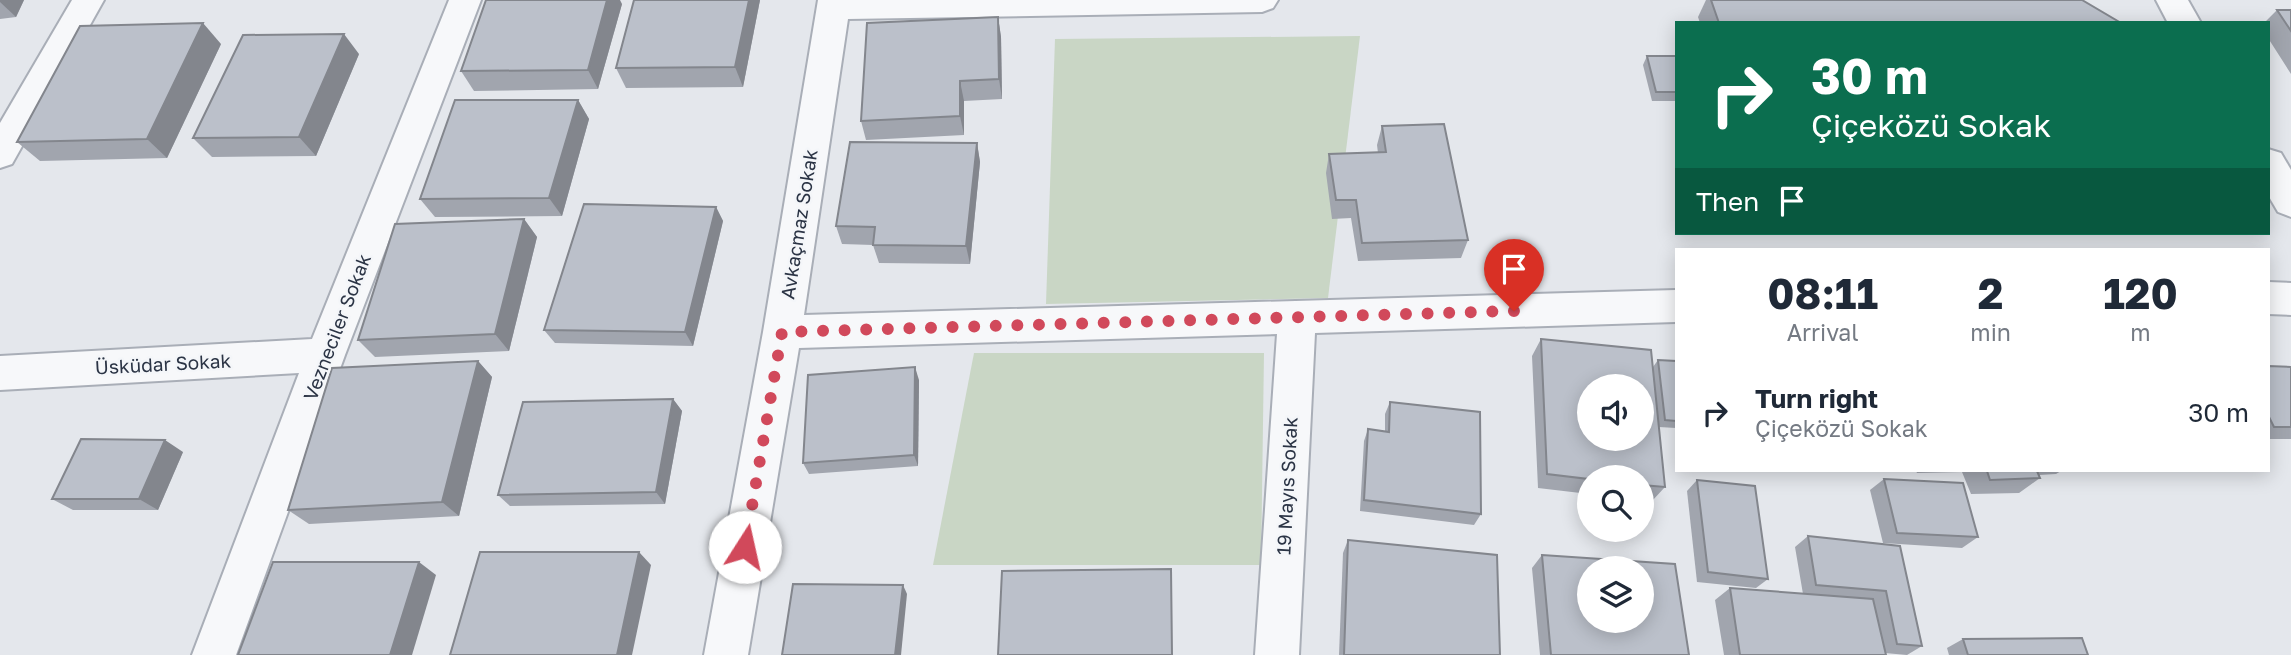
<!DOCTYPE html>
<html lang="en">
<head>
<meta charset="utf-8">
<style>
  body { margin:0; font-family:"Golos Text",sans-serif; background:#f2f2f3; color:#1f2937; height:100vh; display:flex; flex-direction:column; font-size:26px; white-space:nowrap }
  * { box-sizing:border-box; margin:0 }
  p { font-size:23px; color:#747a83 }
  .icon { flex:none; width:38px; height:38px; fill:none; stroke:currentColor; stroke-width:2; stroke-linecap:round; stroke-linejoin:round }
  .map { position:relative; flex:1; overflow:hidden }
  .details { position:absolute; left:1675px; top:248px; width:595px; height:224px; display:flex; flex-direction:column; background:#fff; border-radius:0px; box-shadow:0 4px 18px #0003 }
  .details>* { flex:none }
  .banner { position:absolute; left:1675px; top:21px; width:595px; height:214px; border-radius:0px; box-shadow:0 4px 18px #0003; background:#0b6e4f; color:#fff; overflow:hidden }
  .buttons { position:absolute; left:1577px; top:374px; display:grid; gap:14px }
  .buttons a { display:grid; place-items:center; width:77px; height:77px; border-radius:50%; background:#fff; box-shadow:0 4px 18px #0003; font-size:35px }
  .pin { position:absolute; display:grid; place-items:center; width:60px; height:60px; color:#fff; margin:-72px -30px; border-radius:50% 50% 50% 0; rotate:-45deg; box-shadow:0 0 7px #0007 }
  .pin .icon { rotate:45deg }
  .me { position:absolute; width:77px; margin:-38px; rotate:10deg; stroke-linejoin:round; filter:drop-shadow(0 0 5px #0008) }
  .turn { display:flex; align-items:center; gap:24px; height:147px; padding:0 21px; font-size:32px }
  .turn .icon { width:91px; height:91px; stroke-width:2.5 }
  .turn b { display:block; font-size:49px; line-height:60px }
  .then { display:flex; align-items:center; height:66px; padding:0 21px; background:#0003; gap:14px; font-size:26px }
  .eta { display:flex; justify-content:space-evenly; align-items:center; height:119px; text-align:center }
  .eta b { font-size:42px; font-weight:700; line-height:49px }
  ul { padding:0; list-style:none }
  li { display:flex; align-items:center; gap:21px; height:91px; padding:0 21px }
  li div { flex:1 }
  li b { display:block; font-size:26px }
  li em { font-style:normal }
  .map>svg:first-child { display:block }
  .green { fill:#c9d6c5 }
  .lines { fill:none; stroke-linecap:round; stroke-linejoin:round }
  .minor-casing { stroke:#a9aeb7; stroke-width:4 }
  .minor { fill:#f7f8fa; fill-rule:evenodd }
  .wall { fill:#a1a5ae }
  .shaded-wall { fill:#83868d }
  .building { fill:#bbc0ca; stroke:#83868d; stroke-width:2; fill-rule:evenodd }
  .route { stroke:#d1495b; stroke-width:12; stroke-dasharray:0 21.6 }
  .labels { text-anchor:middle; stroke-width:5; stroke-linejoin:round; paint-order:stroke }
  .street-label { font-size:19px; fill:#2b3445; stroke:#f4f6f9 }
</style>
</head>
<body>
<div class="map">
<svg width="2291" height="655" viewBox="0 0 2291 655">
  <rect width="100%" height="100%" fill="#e4e7ec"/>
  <g class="green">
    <polygon points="1360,36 1328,298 1046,304 1055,39"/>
    <polygon points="974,353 1264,353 1261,565 933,565"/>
  </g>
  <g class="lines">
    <defs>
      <g id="minor">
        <polygon points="72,0 104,0 12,164 0,168 0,123"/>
        <polygon points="449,0 481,0 345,355 236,655 192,655 299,373 0,390 0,356 312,339"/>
        <polygon points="818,0 1278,0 1273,8 1262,12 848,19 804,315 1676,290 1676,322 1315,333 1299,655 1255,655 1277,334 799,348 748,655 704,655 763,332"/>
        <polygon points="2156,0 2188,0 2201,23 2168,23"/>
        <polygon points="2268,149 2281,153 2291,170 2291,217 2278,212 2268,195"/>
        <polygon points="2268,282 2291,283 2291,315 2268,314"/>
      </g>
    </defs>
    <use href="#minor" class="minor-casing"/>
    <use href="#minor" class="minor"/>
  </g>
  <g class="wall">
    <polygon points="0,0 24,0 16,17 0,19"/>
    <polygon points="760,0 743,87 626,88 616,68"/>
    <polygon points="1706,0 1711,0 2121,23 1700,23 1698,17"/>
    <polygon points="622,4 598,89 474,91 461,71"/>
    <polygon points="2277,10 2291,10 2291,74 2268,38 2268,23 2264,23"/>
    <polygon points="998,17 1001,37 1002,99 964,101 964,135 866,140 861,121"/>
    <polygon points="221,44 167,158 40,161 17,142"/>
    <polygon points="359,54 316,156 212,157 193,138"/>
    <polygon points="1647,56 1676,56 1676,101 1652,101 1643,65"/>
    <polygon points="578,100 589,119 562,216 435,217 420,199"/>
    <polygon points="1382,126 1468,240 1461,258 1358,261 1351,218 1332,219 1326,173 1329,154 1378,153 1377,145"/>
    <polygon points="977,143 980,162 970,264 879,263 873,245 842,244 836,226"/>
    <polygon points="716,207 723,221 693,346 555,343 544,330"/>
    <polygon points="524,219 537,237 509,351 375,357 358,340"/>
    <polygon points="1541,339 1653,367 1658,360 1676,361 1676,428 1659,427 1665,487 1652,501 1642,500 1642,478 1589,478 1589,494 1538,488 1532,356"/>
    <polygon points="478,361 492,377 459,516 309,524 288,510"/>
    <polygon points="2268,366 2291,367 2291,439 2268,439"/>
    <polygon points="919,380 918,466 809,474 803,463"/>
    <polygon points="673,399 682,411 665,504 510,506 498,495"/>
    <polygon points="1390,402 1481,514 1474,525 1360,511 1364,441 1368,429 1385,432 1385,414"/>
    <polygon points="183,452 158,510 73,510 52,499"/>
    <polygon points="1916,471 2061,471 2056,474 2039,475 2040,478 2019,493 1971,494 1962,472 1917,473"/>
    <polygon points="1884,479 1978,537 1962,548 1883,543 1870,490"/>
    <polygon points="1697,480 1768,579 1756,588 1697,582 1687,491"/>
    <polygon points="1808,536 1900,546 1922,646 1907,655 1885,653 1886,655 1724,655 1715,600 1730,588 1803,594 1795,547"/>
    <polygon points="1348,540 1500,655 1339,655 1343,553"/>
    <polygon points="1542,555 1689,655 1540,655 1532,568"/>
    <polygon points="1963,639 2088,655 1949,655 1947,648"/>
  </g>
  <g class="shaded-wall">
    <polygon points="0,0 24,0 16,17 0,2"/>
    <polygon points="607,0 620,0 622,4 598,89 588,70"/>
    <polygon points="749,0 760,0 743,87 735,67"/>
    <polygon points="998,17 1001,37 1002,99 999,79"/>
    <polygon points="203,23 221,44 167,158 147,139"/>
    <polygon points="344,34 359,54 316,156 299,137"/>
    <polygon points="960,81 964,101 964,135 960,116"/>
    <polygon points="578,100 589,119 562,216 549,198"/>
    <polygon points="977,143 980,162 970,264 966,246"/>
    <polygon points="716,207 723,221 693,346 685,332"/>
    <polygon points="524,219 537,237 509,351 495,334"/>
    <polygon points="478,361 492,377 459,516 442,502"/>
    <polygon points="915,367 919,380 918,466 914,455"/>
    <polygon points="673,399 682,411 665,504 656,492"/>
    <polygon points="165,440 183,452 158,510 139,499"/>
    <polygon points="639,552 651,565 632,655 617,655"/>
    <polygon points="419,562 436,575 412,655 390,655"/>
    <polygon points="903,585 907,594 901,655 895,655"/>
  </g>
  <g class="building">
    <polygon points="486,0 607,0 588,70 461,71"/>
    <polygon points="634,0 749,0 735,67 616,68"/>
    <polygon points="1711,0 2082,0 2121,23 1719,23"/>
    <polygon points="2277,10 2291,10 2291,31"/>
    <polygon points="998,17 999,79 960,81 960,116 861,121 867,23"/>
    <polygon points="203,23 147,139 17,142 80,26"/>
    <polygon points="344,34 299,137 193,138 243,35"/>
    <polygon points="1647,56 1676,56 1676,92 1656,92"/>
    <polygon points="455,100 578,100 549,198 420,199"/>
    <polygon points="1444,124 1468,240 1362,243 1356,200 1336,200 1329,154 1386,152 1382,126"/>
    <polygon points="850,142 977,143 966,246 873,245 875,227 836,226"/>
    <polygon points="584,204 716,207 685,332 544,330"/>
    <polygon points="524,219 495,334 358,340 395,224"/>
    <path d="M1541,339L1651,350L1665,487L1642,485V478H1589V479L1547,474ZM1589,387H1642V439H1589Z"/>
    <polygon points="1658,360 1676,361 1676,421 1665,420"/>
    <polygon points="478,361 442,502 288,510 332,368"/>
    <polygon points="2268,366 2291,367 2291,427 2274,427 2268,415"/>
    <polygon points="915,367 914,455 803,463 808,375"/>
    <polygon points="673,399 656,492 498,495 523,402"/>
    <polygon points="1390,402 1480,412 1481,514 1364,500 1368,429 1389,432"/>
    <polygon points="81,439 165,440 139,499 52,499"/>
    <polygon points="1987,471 2037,471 2040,478 1990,480"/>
    <polygon points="1884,479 1963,483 1978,537 1897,533"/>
    <polygon points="1697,480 1755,486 1768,579 1708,572"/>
    <polygon points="1808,536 1900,546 1922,646 1897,644 1886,591 1816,585"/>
    <polygon points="1348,540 1497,555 1500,655 1344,655"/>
    <polygon points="480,552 639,552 617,655 450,655"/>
    <path d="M1542,555L1675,564L1689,655H1551ZM1589,569H1642V621H1589Z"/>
    <polygon points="273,562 419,562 390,655 238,655"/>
    <polygon points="1171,569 1172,655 998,655 1002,571"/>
    <polygon points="793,584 903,585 895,655 782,655"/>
    <polygon points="1730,588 1873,599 1886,655 1740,655"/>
    <polygon points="2082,638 2088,655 1968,655 1963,639"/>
  </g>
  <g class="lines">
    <polyline class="route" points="745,547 782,332 1514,311"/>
  </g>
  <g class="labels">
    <g class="street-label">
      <text transform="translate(799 224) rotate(-81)" y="7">Avkaçmaz Sokak</text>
      <text transform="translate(337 327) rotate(-69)" y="7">Vezneciler Sokak</text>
      <text transform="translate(163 364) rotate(-3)" y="7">Üsküdar Sokak</text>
      <text transform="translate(1287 486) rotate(-87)" y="7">19 Mayıs Sokak</text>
    </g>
  </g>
</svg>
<div class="buttons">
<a><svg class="icon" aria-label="sound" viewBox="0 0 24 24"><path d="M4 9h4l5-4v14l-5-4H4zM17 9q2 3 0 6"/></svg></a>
<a><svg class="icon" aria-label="search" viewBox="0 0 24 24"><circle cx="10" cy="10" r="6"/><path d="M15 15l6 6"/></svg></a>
<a><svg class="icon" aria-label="layers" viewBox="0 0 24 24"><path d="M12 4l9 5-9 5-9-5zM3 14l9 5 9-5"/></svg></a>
</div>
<div class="pin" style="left:1514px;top:311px;background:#d93025"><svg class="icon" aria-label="arrive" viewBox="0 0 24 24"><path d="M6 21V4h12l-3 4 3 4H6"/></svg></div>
<svg class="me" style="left:745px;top:547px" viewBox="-20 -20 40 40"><circle r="19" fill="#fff"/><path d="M0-13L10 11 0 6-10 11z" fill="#d1495b"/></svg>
<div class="banner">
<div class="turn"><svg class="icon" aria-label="right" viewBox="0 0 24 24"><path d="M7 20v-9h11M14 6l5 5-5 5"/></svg><div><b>30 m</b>Çiçeközü Sokak</div></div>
<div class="then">Then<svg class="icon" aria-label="arrive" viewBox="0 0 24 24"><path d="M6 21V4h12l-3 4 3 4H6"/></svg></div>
</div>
<section class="details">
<div class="eta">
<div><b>08:11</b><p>Arrival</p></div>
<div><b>2</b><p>min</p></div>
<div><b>120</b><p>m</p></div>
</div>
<ul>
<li><svg class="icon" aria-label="right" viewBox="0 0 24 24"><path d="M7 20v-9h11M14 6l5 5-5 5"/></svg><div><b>Turn right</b><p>Çiçeközü Sokak</p></div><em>30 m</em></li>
</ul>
</section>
</div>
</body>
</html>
